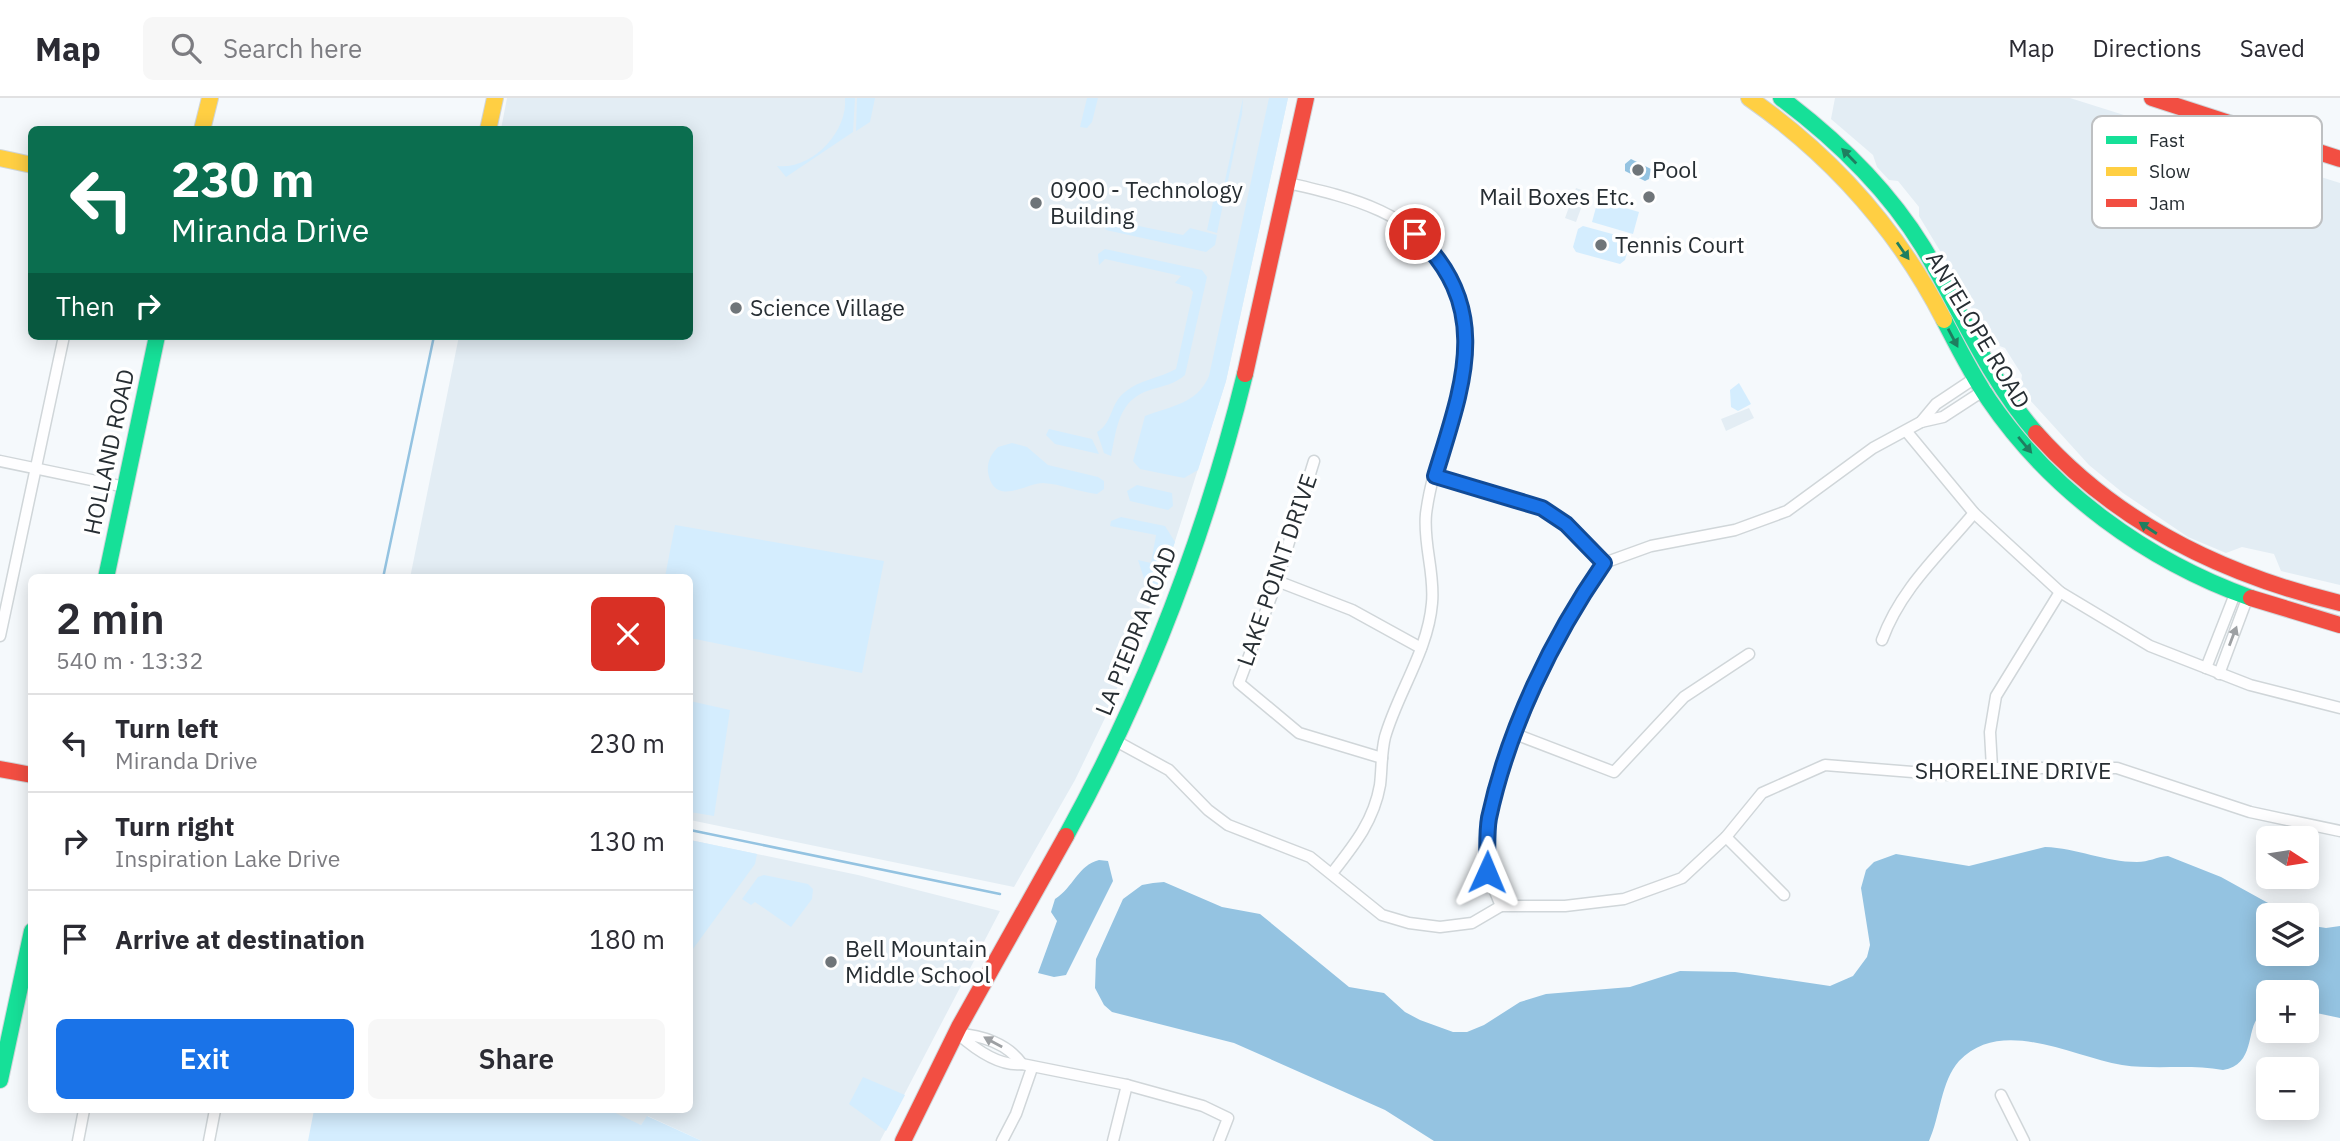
<!DOCTYPE html>
<html lang="en">
<head>
<meta charset="utf-8">
<style>
  body { margin:0; font-family:"IBM Plex Sans",sans-serif; background:#f7f7f7; color:#2b2b33; height:100vh; display:flex; flex-direction:column; font-size:26px; white-space:nowrap }
  * { box-sizing:border-box; margin:0 }
  p { font-size:23px; color:#7c7c81 }
  .icon { flex:none; width:38px; height:38px; fill:none; stroke:currentColor; stroke-width:2; stroke-linecap:round; stroke-linejoin:round }
  .map { position:relative; flex:1; overflow:hidden }
  .sheet { position:absolute; left:28px; top:476px; width:665px; height:539px; display:flex; flex-direction:column; background:#fff; border-radius:10px; box-shadow:0 4px 18px #0003 }
  .sheet>* { flex:none }
  .guide { position:absolute; left:28px; top:28px; width:665px; height:214px; border-radius:10px; box-shadow:0 4px 18px #0003; background:#0b6e4f; color:#fff; overflow:hidden }
  .needle { width:46px; rotate:102deg }
  .buttons { position:absolute; left:2256px; top:728px; display:grid; gap:14px }
  .buttons a { display:grid; place-items:center; width:63px; height:63px; border-radius:10px; background:#fff; box-shadow:0 4px 18px #0003; font-size:35px }
  .pin { position:absolute; display:grid; place-items:center; width:60px; height:60px; color:#fff; margin:-30px; border:4px solid #fff; border-radius:50%; box-shadow:0 2px 7px #0007 }
  .me { position:absolute; width:77px; margin:-38px; rotate:1deg; stroke-linejoin:round; filter:drop-shadow(0 0 5px #0008) }
  .turn { display:flex; align-items:center; gap:24px; height:147px; padding:0 28px; font-size:32px }
  .turn .icon { width:91px; height:91px; stroke-width:2.5 }
  .turn b { display:block; font-size:49px; line-height:60px }
  .then { display:flex; align-items:center; height:66px; padding:0 28px; background:#0003; gap:14px; font-size:26px }
  .round { display:grid; place-items:center; flex:none; width:74px; height:74px; border-radius:10px; background:#f7f7f7 }
  .head { display:flex; align-items:center; justify-content:space-between; height:119px; padding:0 28px }
  h1 { font-size:42px; font-weight:600; line-height:52px }
  .primary-button { display:flex; gap:14px; margin-top:auto; padding:14px 28px }
  .primary-button a { flex:1; height:80px; border-radius:10px; background:#1a73e8; color:#fff; font-size:28px; font-weight:600; line-height:80px; text-align:center }
  .primary-button a+a { background:#f7f7f7; color:#2b2b33 }
  ul { padding:0; list-style:none }
  li { display:flex; align-items:center; gap:21px; height:98px; padding:0 28px; border-top:2px solid #e1e1e2 }
  li div { flex:1 }
  li b { display:block; font-size:26px }
  li em { font-style:normal }
  header { display:flex; align-items:center; gap:42px; box-sizing:border-box; height:98px; padding:0 35px; background:#fff; border-bottom:2px solid #e1e1e2 }
  header strong { font-size:33px }
  nav { display:flex; gap:38px; margin-inline-start:auto; font-size:24px }
  .search { width:490px; height:63px; background:#f7f7f7; display:flex; align-items:center; gap:18px; box-sizing:border-box; padding:0 24px; border-radius:10px; color:#7c7c81; font-size:26px }
  .map>svg:first-child { display:block }
  .built { fill:#e3edf4 }
  .green { fill:#d4edfe }
  .water { fill:#94c3e1 }
  .lines { fill:none; stroke-linecap:round; stroke-linejoin:round }
  .stream { stroke:#94c3e1; stroke-width:2.5 }
  .street-casing { stroke:#d0d6d9; stroke-width:13 }
  .fast-casing { stroke:#d0d6d9; stroke-width:18 }
  .slow-casing { stroke:#d0d6d9; stroke-width:18 }
  .jam-casing { stroke:#d0d6d9; stroke-width:18 }
  .street { stroke:#fefeff; stroke-width:10 }
  .fast { stroke:#16e098; stroke-width:16 }
  .slow { stroke:#ffcf43; stroke-width:16 }
  .jam { stroke:#f24e42; stroke-width:16 }
  .oneway { fill:#1f7e60 }
  .oneway2 { fill:#9da0a3 }
  .route-casing { stroke:#114b97; stroke-width:18 }
  .route { stroke:#1a73e8; stroke-width:12 }
  .poi-dot { fill:#6f7579; stroke:#fff; stroke-width:2.5 }
  .labels { text-anchor:middle; stroke-width:7; stroke-linejoin:round; paint-order:stroke }
  .poi-label { font-size:23px; fill:#272e33; stroke:#fff; text-anchor:start }
  .street-label { font-size:23px; fill:#272e33; stroke:#fff }
  .key { fill:#fff; stroke:#bec0c2; stroke-width:2 }
  .key-label { font-size:19px; fill:#272e33 }
</style>
</head>
<body>
<header>
<strong>Map</strong>
<div class="search"><svg class="icon" aria-label="search" viewBox="0 0 24 24"><circle cx="10" cy="10" r="6"/><path d="M15 15l6 6"/></svg>Search here</div>
<nav><a>Map</a><a>Directions</a><a>Saved</a></nav>
</header>
<div class="map">
<svg width="2340" height="1043" viewBox="0 0 2340 1043">
  <rect width="100%" height="100%" fill="#f5f9fc"/>
  <g class="built">
    <polygon points="507,0 1288,0 1226,283 1170,459 1105,620 1075,682 1014,789 690,722 690,480 410,480 459,238 690,238 690,32 501,31"/>
    <polygon points="1835,0 2070,0 2340,85 2340,487 2281,473 2274,456 2242,449 2226,455 2188,439 2123,395 2089,367 2020,291 2022,277 2005,250 1989,244 1954,176 1919,118 1919,109 1898,83 1889,82 1877,69 1873,57 1831,21"/>
    <polygon points="1576,90 1587,94 1576,124 1565,120"/>
    <polygon points="1749,310 1754,320 1726,333 1721,321"/>
    <polygon points="690,742 858,777 1000,813 880,1043 702,1043 648,1018 641,1027 571,1012 690,1012"/>
  </g>
  <g class="green">
    <path d="M845,0H855L853,34L786,79L777,68C812,72 848,34 845,0Z"/>
    <polygon points="857,0 875,0 870,24 856,33"/>
    <polygon points="1087,0 1098,0 1092,24 1087,30 1080,29"/>
    <polygon points="1243,0 1242,16 1217,135 1207,132 1213,104 1221,101"/>
    <path d="M1269,0H1288L1226,283L1198,372L1184,380L1140,371L1133,363L1145,318C1171,308 1197,306 1209,278Z"/>
    <polygon points="1598,102 1639,114 1633,136 1592,124"/>
    <polygon points="1110,114 1113,115 1109,122 1183,137 1190,130 1217,137 1215,147 1206,154 1106,132 1101,121"/>
    <polygon points="1583,128 1627,140 1630,145 1625,162 1620,166 1576,154 1573,149 1578,131"/>
    <path d="M1105,151L1202,172L1207,179L1185,277C1175,286 1163,288 1150,292C1118,302 1117,330 1111,358L1104,355L1097,334C1113,325 1110,305 1125,294C1139,282 1160,280 1176,271L1193,194L1189,189L1175,185L1181,178L1105,161L1099,167L1098,156Z"/>
    <polygon points="1739,285 1751,306 1738,313 1731,309 1730,292"/>
    <polygon points="1049,331 1092,341 1099,356 1055,346 1046,337"/>
    <path d="M1012,345L1027,349L1048,367L1098,379L1104,383V391L1097,396C1079,394 1061,386 1043,385C1026,385 994,410 988,374C987,364 991,356 998,349Z"/>
    <polygon points="1137,387 1172,395 1173,408 1168,412 1130,403 1127,393"/>
    <polygon points="1121,419 1165,428 1175,444 1152,505 1138,462 1151,465 1156,437 1110,428 1111,423"/>
    <polygon points="675,427 884,463 862,575 690,540 690,480 665,479"/>
    <polygon points="690,603 730,612 714,718 690,714"/>
    <polygon points="690,742 757,756 755,766 690,855"/>
    <polygon points="764,777 808,786 813,791 812,801 791,829 755,804 751,807 742,801 758,779"/>
    <polygon points="863,979 905,997 886,1033 849,1006"/>
    <polygon points="314,1012 609,1012 641,1027 647,1018 702,1043 308,1043"/>
  </g>
  <g class="water">
    <polygon points="1631,61 1651,71 1649,81 1645,83 1625,73 1625,66"/>
    <path d="M2045,749C2077,750 2105,764 2137,764C2149,764 2156,759 2168,758L2221,779L2290,817H2268V856H2306L2307,827L2326,830L2340,828V920L2307,913L2306,894H2268V913C2241,920 2261,966 2223,972C2190,966 2155,972 2122,967C2072,959 2002,918 1959,963C1941,983 1940,1019 1929,1043H1434L1385,1012L1234,945L1112,914L1104,907L1095,890L1096,861L1123,801L1142,787L1153,785L1164,784L1222,809L1260,816L1349,889L1384,895L1405,914L1420,922L1453,934H1467L1484,927L1520,904L1546,896L1630,889L1680,873L1735,874L1830,888L1853,878L1867,859L1870,847L1861,790L1866,772L1874,764L1896,756L1969,768Z"/>
    <path d="M1099,762L1108,763L1113,783L1066,877L1054,879L1038,875L1057,823L1051,814L1055,801C1073,790 1078,767 1099,762Z"/>
  </g>
  <g class="lines">
    <g class="stream">
      <polyline points="383,480 434,238"/>
      <polyline points="690,732 1000,796"/>
    </g>
    <defs>
      <g id="street">
        <path d="M1288,85C1349,99 1417,114 1448,175C1493,266 1437,329 1426,416C1423,446 1435,475 1432,505C1428,553 1398,594 1385,639C1381,655 1382,671 1380,687C1374,722 1355,746 1333,774"/>
        <polyline points="1921,324 1943,319 1986,291"/>
        <polyline points="1907,334 1974,415 2060,494 2150,548 2250,587 2340,610"/>
        <polyline points="0,363 125,389"/>
        <polyline points="1314,363 1277,483 1239,585 1299,635 1382,660"/>
        <polyline points="1435,378 1542,410 1566,426 1604,465"/>
        <polyline points="1277,483 1352,512 1421,550"/>
        <polyline points="0,538 64,238"/>
        <path d="M1882,542C1901,490 1940,456 1974,415"/>
        <polyline points="2206,570 2235,496"/>
        <polyline points="2219,576 2247,501"/>
        <polyline points="1515,636 1614,674 1684,599 1749,556"/>
        <polyline points="1116,643 1169,672 1208,712 1228,727 1310,759 1382,817 1409,825 1440,829 1472,825 1501,808 1565,808 1624,801 1682,780 1726,739 1762,695 1825,667 1950,677 1992,670 2117,670 2250,714 2340,733"/>
        <polyline points="1992,670 1990,634 1996,598 2060,494"/>
        <polyline points="1726,739 1784,797"/>
        <polyline points="1501,808 1487,774 1488,722 1515,636 1552,554 1579,501 1604,465 1651,448 1735,432 1787,413 1873,350 1921,324 1936,306 1975,280"/>
        <path d="M958,936C975,951 999,969 1022,966L1127,987L1203,1008L1228,1020L1219,1043"/>
        <path d="M958,936C982,937 1008,946 1022,966"/>
        <polyline points="2001,997 2024,1043"/>
        <polyline points="78,1043 84,1012"/>
        <polyline points="209,1043 215,1012"/>
        <polyline points="1002,1043 1016,1016 1032,970"/>
        <polyline points="1113,1043 1127,987"/>
      </g>
      <g id="fast">
        <path d="M1781,0C1837,42 1886,89 1923,149C1961,212 1987,279 2036,335"/>
        <path d="M1944,222C1958,249 1972,277 1989,302C2051,393 2147,463 2251,500"/>
        <polyline points="106,480 157,238"/>
        <path d="M1066,738C1147,591 1205,439 1245,276"/>
        <polyline points="0,982 32,833"/>
      </g>
      <g id="slow">
        <path d="M1749,0C1832,58 1898,132 1944,222"/>
        <polyline points="202,32 210,0"/>
        <polyline points="488,32 495,0"/>
        <polyline points="0,60 32,67"/>
      </g>
      <g id="jam">
        <polyline points="2152,0 2340,61"/>
        <polyline points="1245,276 1306,0"/>
        <path d="M2036,335C2117,426 2224,477 2340,505"/>
        <polyline points="2251,500 2340,527"/>
        <polyline points="0,671 32,677"/>
        <polyline points="903,1043 959,929 1066,738"/>
      </g>
    </defs>
    <use href="#street" class="street-casing"/>
    <use href="#fast" class="fast-casing"/>
    <use href="#slow" class="slow-casing"/>
    <use href="#jam" class="jam-casing"/>
    <use href="#street" class="street"/>
    <use href="#fast" class="fast"/>
    <use href="#slow" class="slow"/>
    <use href="#jam" class="jam"/>
  </g>
  <defs><path id="oneway-solid" d="M-6-.8H1V-3.2L6.5 0L1 3.2V.8H-6Z" transform="scale(1.75)"/></defs>
  <g class="oneway">
    <use href="#oneway-solid" transform="translate(1849 58) rotate(-134)"/>
    <use href="#oneway-solid" transform="translate(1903 153) rotate(55)"/>
    <use href="#oneway-solid" transform="translate(1953 240) rotate(62)"/>
    <use href="#oneway-solid" transform="translate(2025 347) rotate(50)"/>
    <use href="#oneway-solid" transform="translate(2148 430) rotate(-147)"/>
  </g>
  <g class="oneway2">
    <use href="#oneway-solid" transform="translate(2233 538) rotate(-69)"/>
    <use href="#oneway-solid" transform="translate(993 944) rotate(-151)"/>
  </g>
  <g class="lines">
    <defs>
      <path id="route" d="M1415,136C1495,210 1462,289 1435,378L1542,410L1566,426L1604,465C1552,540 1508,631 1489,720C1486,737 1488,757 1487,774"/>
    </defs>
    <use href="#route" class="route-casing"/>
    <use href="#route" class="route"/>
  </g>
  <g class="poi-dot">
    <circle cx="1638" cy="72" r="7"/>
    <circle cx="1649" cy="99" r="7"/>
    <circle cx="1036" cy="105" r="7"/>
    <circle cx="1601" cy="147" r="7"/>
    <circle cx="736" cy="210" r="7"/>
    <circle cx="831" cy="864" r="7"/>
  </g>
  <g class="labels">
    <g class="poi-label">
      <text x="1652" y="80">Pool</text>
      <text x="1050" y="100">0900 - Technology<tspan x="1050" dy="26">Building</tspan></text>
      <text x="1635" y="107" text-anchor="end">Mail Boxes Etc.</text>
      <text x="1615" y="155">Tennis Court</text>
      <text x="750" y="218">Science Village</text>
      <text x="845" y="859">Bell Mountain<tspan x="845" dy="26">Middle School</tspan></text>
    </g>
    <g class="street-label">
      <text transform="translate(1978 232) rotate(59)" y="8">ANTELOPE ROAD</text>
      <text transform="translate(109 354) rotate(-78)" y="8">HOLLAND ROAD</text>
      <text transform="translate(1277 472) rotate(-71)" y="8">LAKE POINT DRIVE</text>
      <text transform="translate(1136 533) rotate(-68)" y="8">LA PIEDRA ROAD</text>
      <text x="2013" y="681">SHORELINE DRIVE</text>
    </g>
  </g>
  <rect x="2092" y="18" width="230" height="112" rx="10" class="key"/>
  <rect x="2106" y="38" width="31" height="8" fill="#16e098"/>
  <rect x="2106" y="69" width="31" height="9" fill="#ffcf43"/>
  <rect x="2106" y="101" width="31" height="8" fill="#f24e42"/>
  <g class="key-label">
    <text x="2149" y="49">Fast</text>
    <text x="2149" y="80">Slow</text>
    <text x="2149" y="112">Jam</text>
  </g>
</svg>
<div class="buttons">
<a><svg class="needle" viewBox="-14 -14 28 28"><path d="M0-13l5 13h-10z" fill="#e53935"/><path d="M0 13l5-13h-10z" fill="#7c7c81"/></svg></a>
<a><svg class="icon" aria-label="layers" viewBox="0 0 24 24"><path d="M12 4l9 5-9 5-9-5zM3 14l9 5 9-5"/></svg></a>
<a>+</a>
<a>−</a>
</div>
<div class="pin" style="left:1415px;top:136px;background:#d93025"><svg class="icon" aria-label="arrive" viewBox="0 0 24 24"><path d="M6 21V4h12l-3 4 3 4H6"/></svg></div>
<svg class="me" style="left:1487px;top:774px" viewBox="-20 -20 40 40"><path d="M0-17L14 15 0 8-14 15z" fill="#1a73e8" stroke="#fff" stroke-width="4"/></svg>
<div class="guide">
<div class="turn"><svg class="icon" aria-label="left" viewBox="0 0 24 24"><path d="M17 20v-9H6M10 6l-5 5 5 5"/></svg><div><b>230 m</b>Miranda Drive</div></div>
<div class="then">Then<svg class="icon" aria-label="right" viewBox="0 0 24 24"><path d="M7 20v-9h11M14 6l5 5-5 5"/></svg></div>
</div>
<section class="sheet">
<div class="head"><div><h1>2 min</h1><p>540 m · 13:32</p></div><a class="round" style="background:#d93025;color:#fff"><svg class="icon" aria-label="close" viewBox="0 0 24 24"><path d="M6 6l12 12M18 6L6 18"/></svg></a></div>
<ul>
<li><svg class="icon" aria-label="left" viewBox="0 0 24 24"><path d="M17 20v-9H6M10 6l-5 5 5 5"/></svg><div><b>Turn left</b><p>Miranda Drive</p></div><em>230 m</em></li>
<li><svg class="icon" aria-label="right" viewBox="0 0 24 24"><path d="M7 20v-9h11M14 6l5 5-5 5"/></svg><div><b>Turn right</b><p>Inspiration Lake Drive</p></div><em>130 m</em></li>
<li><svg class="icon" aria-label="arrive" viewBox="0 0 24 24"><path d="M6 21V4h12l-3 4 3 4H6"/></svg><div><b>Arrive at destination</b></div><em>180 m</em></li>
</ul>
<div class="primary-button"><a>Exit</a><a>Share</a></div>
</section>
</div>
</body>
</html>
